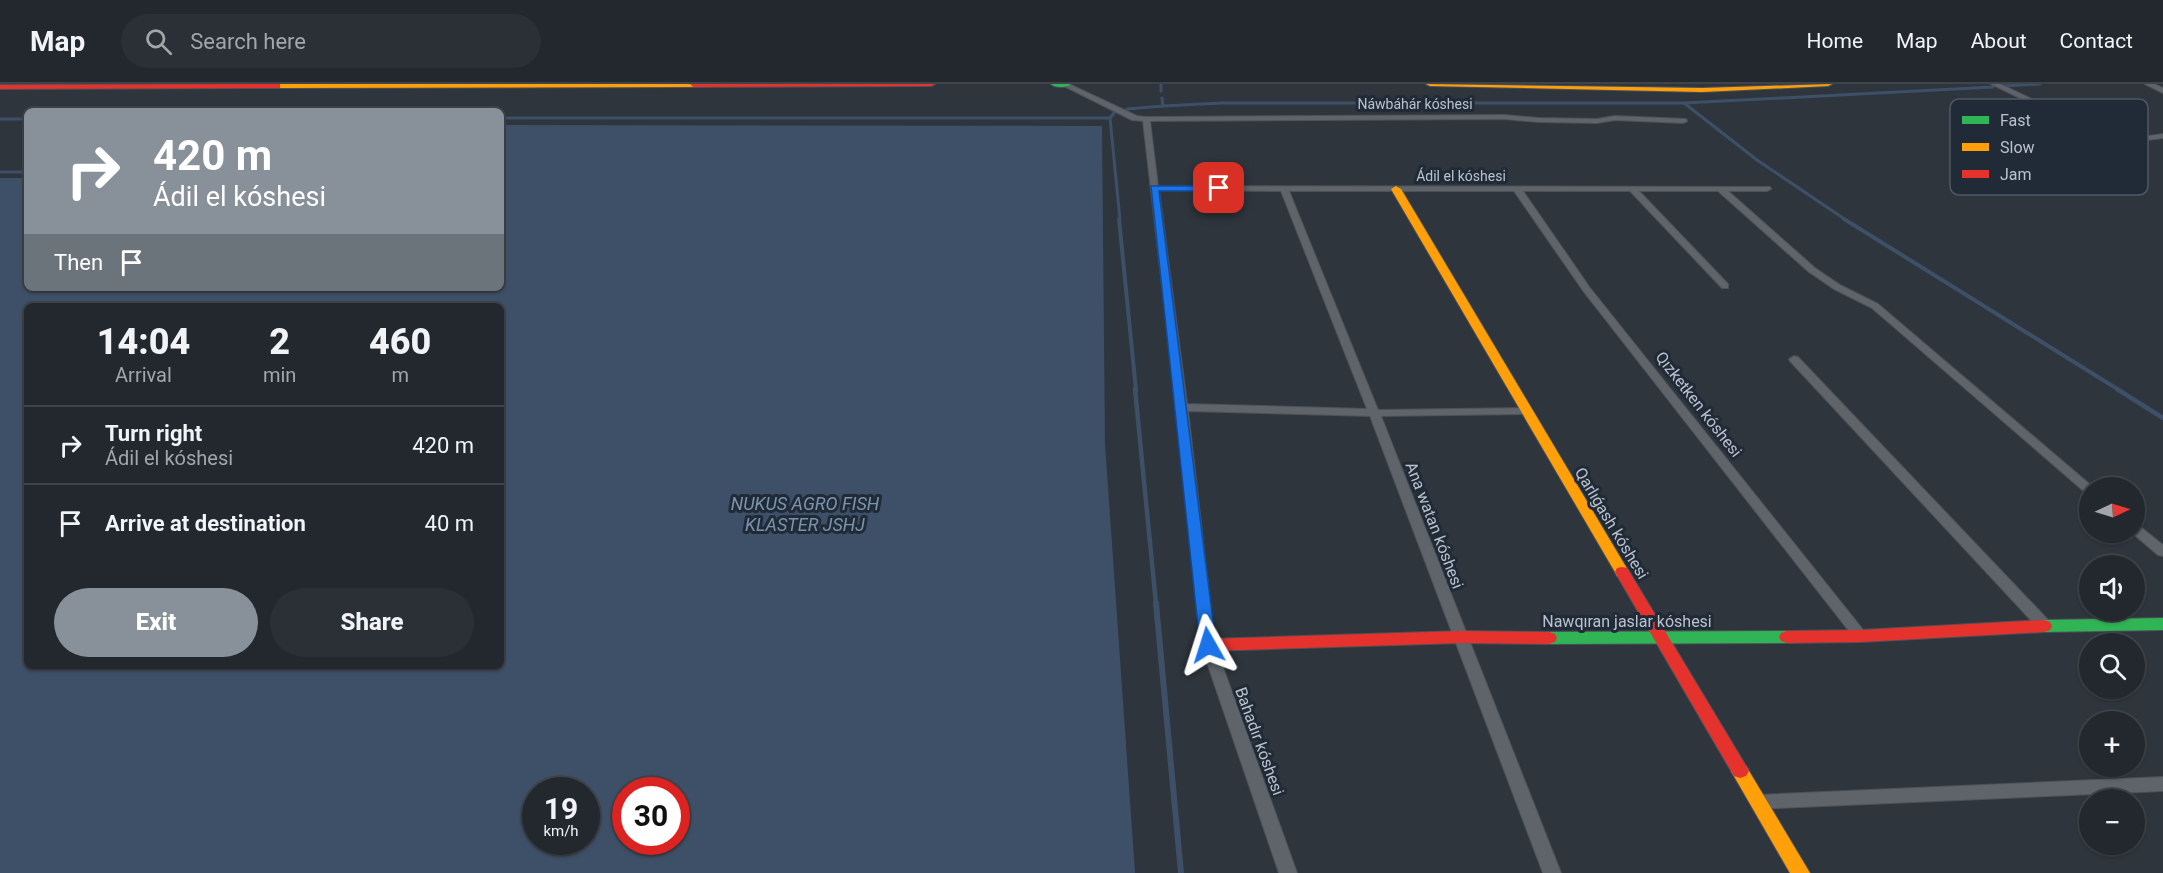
<!DOCTYPE html>
<html lang="en">
<head>
<meta charset="utf-8">
<style>
  body { margin:0; font-family:Roboto,sans-serif; background:#2a3036; color:#f1f3f6; height:100vh; display:flex; flex-direction:column; font-size:22px; white-space:nowrap }
  * { box-sizing:border-box; margin:0 }
  p { font-size:20px; color:#a2a6aa }
  .icon { flex:none; width:33px; height:33px; fill:none; stroke:currentColor; stroke-width:2; stroke-linecap:round; stroke-linejoin:round }
  .map { position:relative; flex:1; overflow:hidden }
  .details { position:absolute; left:24px; top:219px; width:480px; height:366px; display:flex; flex-direction:column; background:#22282e; border-radius:9px; box-shadow:0 2px 4px #0004,0 0 0 2px #3f444a }
  .details>* { flex:none }
  .banner { position:absolute; left:24px; top:24px; width:480px; height:183px; border-radius:9px; box-shadow:0 2px 4px #0004,0 0 0 2px #3f444a; background:#88919a; color:#fff; overflow:hidden }
  .needle { width:39px; rotate:86deg }
  .controls { position:absolute; left:2079px; top:393px; display:grid; gap:12px }
  .controls a { display:grid; place-items:center; width:66px; height:66px; border-radius:50%; background:#22282e; box-shadow:0 2px 4px #0004,0 0 0 2px #3f444a; font-size:30px }
  .speed { position:absolute; left:522px; top:693px; display:flex; gap:12px; font-size:30px; font-weight:700; text-align:center }
  .speed>* { display:grid; place-content:center; width:78px; height:78px; border-radius:50%; background:#22282e; box-shadow:0 2px 4px #0004,0 0 0 2px #3f444a; line-height:1 }
  .speed small { font-size:15px; font-weight:400 }
  .speed .limit { border:9px solid #d22; background:#fff; color:#111 }
  .pin { position:absolute; display:grid; place-items:center; width:51px; height:51px; color:#fff; margin:-26px; border-radius:12px; box-shadow:0 3px 9px #0006 }
  .me { position:absolute; width:66px; margin:-33px; rotate:354deg; stroke-linejoin:round; filter:drop-shadow(0 0 4px #0008) }
  .turn { display:flex; align-items:center; gap:21px; height:126px; padding:0 30px; font-size:27px }
  .turn .icon { width:78px; height:78px; stroke-width:2.5 }
  .turn b { display:block; font-size:42px; line-height:51px }
  .then { display:flex; align-items:center; height:57px; padding:0 30px; background:#0003; gap:12px; font-size:22px }
  .eta { display:flex; justify-content:space-evenly; align-items:center; height:102px; text-align:center }
  .eta b { font-size:36px; font-weight:800; line-height:42px }
  .action { display:flex; gap:12px; margin-top:auto; padding:12px 30px }
  .action a { flex:1; height:69px; border-radius:36px; background:#88919a; color:#fff; font-size:24px; font-weight:800; line-height:69px; text-align:center }
  .action a+a { background:#2a3036; color:#f1f3f6 }
  ul { padding:0; list-style:none }
  li { display:flex; align-items:center; gap:18px; height:78px; padding:0 30px; border-top:2px solid #3f444a }
  li div { flex:1 }
  li b { display:block; font-size:22px }
  li em { font-style:normal }
  header { display:flex; align-items:center; gap:36px; box-sizing:border-box; height:84px; padding:0 30px; background:#22282e; border-bottom:2px solid #3f444a }
  header strong { font-size:28px }
  nav { display:flex; gap:33px; margin-inline-start:auto; font-size:21px }
  .search { width:420px; height:54px; background:#2a3036; display:flex; align-items:center; gap:15px; box-sizing:border-box; padding:0 21px; border-radius:33px; color:#a2a6aa; font-size:22px }
  .map>svg:first-child { display:block }
  .water { fill:#3d5067; fill-rule:evenodd }
  .lines { fill:none; stroke-linecap:round; stroke-linejoin:round }
  .stream-far3 { stroke:#3d5067; stroke-width:3 }
  .stream-far2 { stroke:#3d5067; stroke-width:4 }
  .stream-far1 { stroke:#3d5067; stroke-width:4.5 }
  .stream { stroke:#3d5067; stroke-width:6 }
  .street-casing { stroke:#4c5157; stroke-width:2 }
  .fast-casing { stroke:#4c5157; stroke-width:2 }
  .slow-casing { stroke:#4c5157; stroke-width:2 }
  .jam-casing { stroke:#4c5157; stroke-width:2 }
  .street { fill:#5e646a; fill-rule:evenodd }
  .fast { fill:#30b455; fill-rule:evenodd }
  .slow { fill:#ff9f0a; fill-rule:evenodd }
  .jam { fill:#e5322d; fill-rule:evenodd }
  .route { fill:#1a73e8; stroke:#114b97; stroke-width:1.5 }
  .labels { text-anchor:middle; stroke-width:6; stroke-linejoin:round; paint-order:stroke }
  .far-street-label { font-size:14px; fill:#b9c2cc; stroke:#212b38 }
  .street-label { font-size:16px; fill:#b9c2cc; stroke:#212b38 }
  .water-label { font-size:18px; font-style:italic; fill:#7b94ae; stroke:#212b38 }
  .key { fill:#212b38; stroke:#4f5864; stroke-width:1.5 }
  .key-label { font-size:16px; fill:#b9c2cc }
</style>
</head>
<body>
<header>
<strong>Map</strong>
<div class="search"><svg class="icon" aria-label="search" viewBox="0 0 24 24"><circle cx="10" cy="10" r="6"/><path d="M15 15l6 6"/></svg>Search here</div>
<nav><a>Home</a><a>Map</a><a>About</a><a>Contact</a></nav>
</header>
<div class="map">
<svg width="2163" height="789" viewBox="0 0 2163 789">
  <rect width="100%" height="100%" fill="#2e353d"/>
  <path class="water" d="M501,41L1102,42L1105,360L1135,789H0V94H27V204H501ZM27,222H501V582H27ZM536,706H586V758H536ZM676,706V758H626V706Z"/>
  <g class="lines">
    <g class="stream-far3">
      <polyline points="1161,0 1161,7"/>
      <polyline points="2003,2 2040,0"/>
      <polyline points="1162,14 1163,22 1222,19 1684,19 1993,3"/>
      <polyline points="1684,19 1757,76 1846,136"/>
      <polyline points="1127,25 1163,22"/>
      <polyline points="1114,29 1110,34 1120,136"/>
      <polyline points="501,34 1110,34"/>
      <polyline points="0,35 27,35"/>
      <polyline points="0,88 27,88"/>
    </g>
    <g class="stream-far2">
      <polyline points="1119,135 1136,306"/>
      <polyline points="1844,135 2119,306"/>
    </g>
    <g class="stream-far1">
      <polyline points="1135,305 1156,520"/>
      <polyline points="2117,305 2163,334"/>
    </g>
    <polyline class="stream" points="1156,519 1181,789"/>
    <defs>
      <g id="street">
        <path d="M1060,0H1069L1137,32L1146,33L1504,31L1539,34L1597,35L1615,32L1686,35L1687,37L1683,39L1615,36L1597,39L1539,38L1504,35L1150,37L1158,102L1770,103L1771,105L1767,107H1728L1815,184L1840,201L1878,220L2094,404H2090V410L2086,409L1872,224L1834,205L1809,188L1718,107H1639L1728,200V204H1722L1630,107H1523L1590,204L1868,552L1866,556H1856L1584,208L1514,107H1289L1378,326L1527,324L1533,327L1527,330L1381,332L1561,789H1543L1370,332L1188,327L1215,561L1297,789H1279L1201,561L1176,323L1143,37L1132,36ZM1159,106L1281,107L1367,325L1187,320Z"/>
        <polygon points="1991,0 2000,0 2119,56 2163,50 2163,54 2115,60"/>
        <polygon points="2145,0 2154,0 2163,4 2163,9"/>
        <polygon points="1794,272 1798,273 2050,538 2052,542 2050,546 2040,546 1790,277 1789,275"/>
        <polygon points="2134,440 2138,441 2163,461 2163,472 2158,471 2131,448 2134,448"/>
        <polygon points="2163,693 2163,707 1758,725 1752,723 1750,718 1752,713 1758,711"/>
      </g>
      <g id="fast">
        <path d="M1051,0H1071C1067,4 1055,4 1051,0Z"/>
        <polygon points="2163,534 2163,546 2044,548 2038,546 2036,542 2038,538 2044,536"/>
        <polygon points="1787,547 1793,549 1795,553 1793,557 1787,559 1549,560 1543,558 1541,554 1543,550 1549,548"/>
      </g>
      <g id="slow">
        <polygon points="276,0 696,0 697,1 693,3 277,4 273,2"/>
        <polygon points="1426,0 1702,4 1832,0 1828,2 1702,8 1430,2"/>
        <polygon points="1396,102 1401,105 1629,488 1627,492 1617,492 1615,488 1391,105"/>
        <polygon points="1740,680 1746,682 1810,789 1790,789 1731,687 1734,682"/>
      </g>
      <g id="jam">
        <polygon points="280,0 280,4 277,4 0,5 0,1"/>
        <polygon points="690,0 935,0 931,2 693,3"/>
        <polygon points="1622,483 1627,484 1746,682 1749,687 1746,692 1740,694 1734,692 1615,488 1617,484"/>
        <polygon points="2044,536 2050,538 2052,542 2050,546 2044,548 1861,558 1787,559 1781,557 1779,553 1781,549 1787,547 1861,546"/>
        <polygon points="1461,547 1549,548 1555,550 1557,554 1555,558 1549,560 1461,559 1208,567 1202,565 1200,561 1202,557 1208,555"/>
      </g>
    </defs>
    <use href="#street" class="street-casing"/>
    <use href="#fast" class="fast-casing"/>
    <use href="#slow" class="slow-casing"/>
    <use href="#jam" class="jam-casing"/>
    <use href="#street" class="street"/>
    <use href="#fast" class="fast"/>
    <use href="#slow" class="slow"/>
    <use href="#jam" class="jam"/>
  </g>
  <polygon class="route" points="1151,102 1219,102 1224,104 1219,107 1159,107 1216,561 1214,565 1202,565 1200,561"/>
  <g class="labels">
    <g class="far-street-label">
      <text x="1415" y="25">Náwbáhár kóshesi</text>
      <text x="1461" y="97">Ádil el kóshesi</text>
    </g>
    <g class="street-label">
      <text transform="translate(1699 320) rotate(52)" y="6">Qızketken kóshesi</text>
      <text transform="translate(1612 439) rotate(59)" y="6">Qarlıǵash kóshesi</text>
      <text transform="translate(1435 441) rotate(69)" y="6">Ana watan kóshesi</text>
      <text x="1627" y="543">Nawqıran jaslar kóshesi</text>
      <text transform="translate(1260 657) rotate(70)" y="6">Bahadır kóshesi</text>
    </g>
    <g class="water-label">
      <text x="805" y="426">NUKUS AGRO FISH<tspan x="805" dy="21">KLASTER JSHJ</tspan></text>
    </g>
  </g>
  <rect x="1950" y="15" width="198" height="96" rx="9" class="key"/>
  <rect x="1962" y="32" width="27" height="8" fill="#30b455"/>
  <rect x="1962" y="59" width="27" height="8" fill="#ff9f0a"/>
  <rect x="1962" y="86" width="27" height="8" fill="#e5322d"/>
  <g class="key-label">
    <text x="2000" y="42">Fast</text>
    <text x="2000" y="69">Slow</text>
    <text x="2000" y="96">Jam</text>
  </g>
</svg>
<div class="controls">
<a><svg class="needle" viewBox="-14 -14 28 28"><path d="M0-13l5 13h-10z" fill="#e53935"/><path d="M0 13l5-13h-10z" fill="#a2a6aa"/></svg></a>
<a><svg class="icon" aria-label="sound" viewBox="0 0 24 24"><path d="M4 9h4l5-4v14l-5-4H4zM17 9q2 3 0 6"/></svg></a>
<a><svg class="icon" aria-label="search" viewBox="0 0 24 24"><circle cx="10" cy="10" r="6"/><path d="M15 15l6 6"/></svg></a>
<a>+</a>
<a>−</a>
</div>
<div class="speed"><div>19<small>km/h</small></div><div class="limit">30</div></div>
<div class="pin" style="left:1219px;top:104px;background:#d93025"><svg class="icon" aria-label="arrive" viewBox="0 0 24 24"><path d="M6 21V4h12l-3 4 3 4H6"/></svg></div>
<svg class="me" style="left:1208px;top:561px" viewBox="-20 -20 40 40"><path d="M0-17L14 15 0 8-14 15z" fill="#1a73e8" stroke="#fff" stroke-width="4"/></svg>
<div class="banner">
<div class="turn"><svg class="icon" aria-label="right" viewBox="0 0 24 24"><path d="M7 20v-9h11M14 6l5 5-5 5"/></svg><div><b>420 m</b>Ádil el kóshesi</div></div>
<div class="then">Then<svg class="icon" aria-label="arrive" viewBox="0 0 24 24"><path d="M6 21V4h12l-3 4 3 4H6"/></svg></div>
</div>
<section class="details">
<div class="eta">
<div><b>14:04</b><p>Arrival</p></div>
<div><b>2</b><p>min</p></div>
<div><b>460</b><p>m</p></div>
</div>
<ul>
<li><svg class="icon" aria-label="right" viewBox="0 0 24 24"><path d="M7 20v-9h11M14 6l5 5-5 5"/></svg><div><b>Turn right</b><p>Ádil el kóshesi</p></div><em>420 m</em></li>
<li><svg class="icon" aria-label="arrive" viewBox="0 0 24 24"><path d="M6 21V4h12l-3 4 3 4H6"/></svg><div><b>Arrive at destination</b></div><em>40 m</em></li>
</ul>
<div class="action"><a>Exit</a><a>Share</a></div>
</section>
</div>
</body>
</html>
